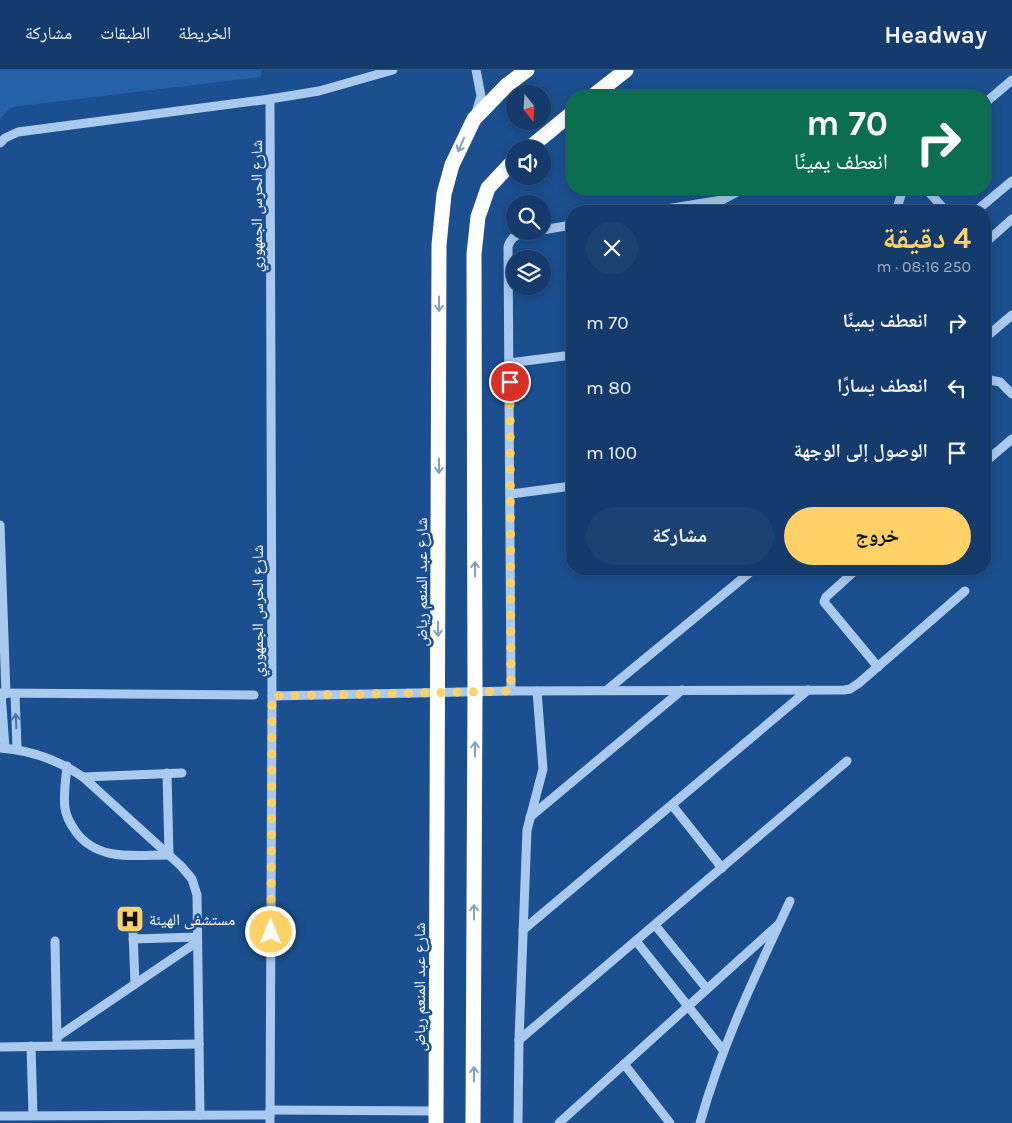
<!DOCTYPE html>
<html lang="ar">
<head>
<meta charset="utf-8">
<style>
  body { margin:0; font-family:Karla,"Noto Naskh Arabic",sans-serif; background:#1d4271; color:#f1f3f6; direction:rtl; height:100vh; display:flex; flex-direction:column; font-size:19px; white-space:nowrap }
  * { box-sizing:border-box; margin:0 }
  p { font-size:16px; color:#9dadc1 }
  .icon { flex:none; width:28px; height:28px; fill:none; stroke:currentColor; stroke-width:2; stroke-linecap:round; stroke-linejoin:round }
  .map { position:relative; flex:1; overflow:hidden; direction:ltr }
  .details { position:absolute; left:566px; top:135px; width:425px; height:370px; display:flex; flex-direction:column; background:#143b6b; border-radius:20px; box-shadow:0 2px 12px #0003,0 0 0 1px #33557e; direction:rtl }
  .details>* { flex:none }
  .guide { position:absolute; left:566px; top:20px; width:425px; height:105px; border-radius:20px; box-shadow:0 2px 12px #0003,0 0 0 1px #33557e; direction:rtl; background:#0b6e4f; color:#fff; overflow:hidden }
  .needle { width:32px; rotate:162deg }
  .buttons { position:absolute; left:506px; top:15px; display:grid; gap:10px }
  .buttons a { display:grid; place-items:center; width:45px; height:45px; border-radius:50%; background:#143b6b; box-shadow:0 2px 12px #0003,0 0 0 1px #33557e; font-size:25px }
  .pin { position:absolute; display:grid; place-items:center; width:42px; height:42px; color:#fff; margin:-21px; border:2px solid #fff; border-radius:50%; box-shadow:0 1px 5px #0007 }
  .me { position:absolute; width:55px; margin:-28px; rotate:0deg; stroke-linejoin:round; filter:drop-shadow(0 0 4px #0008) }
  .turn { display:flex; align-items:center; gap:18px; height:105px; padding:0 20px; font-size:22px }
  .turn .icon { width:65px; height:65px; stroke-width:2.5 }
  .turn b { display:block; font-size:35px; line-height:42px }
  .round { display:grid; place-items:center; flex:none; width:52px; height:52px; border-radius:26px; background:#1d4271 }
  .summary { display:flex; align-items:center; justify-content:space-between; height:85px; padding:0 20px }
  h1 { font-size:30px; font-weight:700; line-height:38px; color:#ffd166 }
  .action { display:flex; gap:10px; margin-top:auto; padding:10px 20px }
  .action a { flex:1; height:58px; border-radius:30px; background:#ffd166; color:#111; font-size:20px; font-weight:700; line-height:58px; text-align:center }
  .action a+a { background:#1d4271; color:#f1f3f6 }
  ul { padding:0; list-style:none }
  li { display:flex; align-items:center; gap:15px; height:65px; padding:0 20px }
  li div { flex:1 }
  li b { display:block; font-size:19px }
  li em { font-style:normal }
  header { display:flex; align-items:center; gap:30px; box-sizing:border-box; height:70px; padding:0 25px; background:#143b6b; border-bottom:1px solid #33557e }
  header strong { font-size:24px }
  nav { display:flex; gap:28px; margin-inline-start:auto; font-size:18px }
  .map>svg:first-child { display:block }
  .green { fill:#2461a8 }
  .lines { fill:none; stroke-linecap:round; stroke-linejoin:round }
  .minor { stroke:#a9c9ee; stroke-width:9 }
  .highway { stroke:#fff; stroke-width:15 }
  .oneway { stroke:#829ec1 }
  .oneway2 { stroke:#4674ac }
  .route { stroke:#ffd166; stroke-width:9; stroke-dasharray:0 16.2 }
  .labels { text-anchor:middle; stroke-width:5; stroke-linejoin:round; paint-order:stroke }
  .street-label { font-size:16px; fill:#fff; stroke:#1b4f8f }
  .poi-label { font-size:16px; fill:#fff; stroke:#1b4f8f; text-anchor:start }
</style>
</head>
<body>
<header>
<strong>Headway</strong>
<nav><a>الخريطة</a><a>الطبقات</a><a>مشاركة</a></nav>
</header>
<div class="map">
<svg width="1012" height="1053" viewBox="0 0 1012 1053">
  <rect width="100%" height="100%" fill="#1b4f8f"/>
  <polygon class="green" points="0,0 262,0 261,7 12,37 0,48"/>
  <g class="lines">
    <g class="minor">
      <polyline points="985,33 1012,10"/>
      <polyline points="476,43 481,26 476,0"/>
      <polyline points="0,73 5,68 18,62 270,29 319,21 393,0"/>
      <polyline points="926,119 946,141"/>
      <polyline points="654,141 722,130 743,119"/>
      <polyline points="896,141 903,119"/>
      <polyline points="976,141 1012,111"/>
      <polyline points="542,160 572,155"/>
      <polyline points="985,173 1012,149"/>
      <polyline points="985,268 1012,245"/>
      <polyline points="509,293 572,285"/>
      <polyline points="985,309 1000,312 1012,324"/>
      <polyline points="985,392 1012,369"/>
      <polyline points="511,424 572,416"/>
      <polyline points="0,455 6,624"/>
      <polyline points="857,499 826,527 824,532 878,597"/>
      <polyline points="607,620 754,499"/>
      <path d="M511,621L508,177C511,164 523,163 535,161"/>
      <polyline points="0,623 254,625"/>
      <polyline points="1,623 5,678"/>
      <polyline points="15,624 17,678"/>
      <polyline points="272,626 511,621 844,620 850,619 859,613 965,521"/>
      <path d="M0,678C30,680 58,690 83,707L181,796L192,809L197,825L200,1045"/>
      <path d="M67,696C66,709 63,725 65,738C66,747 71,755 76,762C98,792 136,785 169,785L167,703"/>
      <polyline points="83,707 182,703"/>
      <polyline points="672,735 722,798"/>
      <polyline points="530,747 682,620"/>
      <polyline points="655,855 707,919"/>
      <polyline points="523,860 808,620"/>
      <polyline points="133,862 135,914"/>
      <polyline points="133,869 197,867"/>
      <polyline points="55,871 57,971"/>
      <polyline points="636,871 723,980"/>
      <polyline points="57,967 197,872"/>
      <polyline points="519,970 847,691"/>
      <polyline points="31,976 33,1045"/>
      <polyline points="0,977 199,974"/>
      <polyline points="624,994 670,1053"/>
      <polyline points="270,1040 436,1041"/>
      <polyline points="0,1046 270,1045"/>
      <polyline points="270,1053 272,626 270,29"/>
      <polyline points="518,1053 519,970 527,760 543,699 537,621"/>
      <polyline points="559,1053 779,854"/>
      <path d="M700,1053C722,974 756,904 790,831"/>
    </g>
    <g class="highway">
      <polyline points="593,26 626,0"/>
      <polyline points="528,79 572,43"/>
      <polyline points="436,1053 439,175 444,124 452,95 474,49 507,15 527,0"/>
      <polyline points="473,1053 475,623 474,184 478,147 488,118 515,89"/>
    </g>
  </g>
  <defs><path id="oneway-shaft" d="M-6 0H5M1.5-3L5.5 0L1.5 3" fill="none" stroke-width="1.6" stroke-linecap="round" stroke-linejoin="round" transform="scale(1.25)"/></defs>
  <g class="oneway">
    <use href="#oneway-shaft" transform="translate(461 75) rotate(114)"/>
    <use href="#oneway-shaft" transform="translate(439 234) rotate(90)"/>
    <use href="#oneway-shaft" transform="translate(439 396) rotate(90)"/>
    <use href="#oneway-shaft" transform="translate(475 499) rotate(-90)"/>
    <use href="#oneway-shaft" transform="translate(438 559) rotate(90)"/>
    <use href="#oneway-shaft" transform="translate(475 679) rotate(-90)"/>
    <use href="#oneway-shaft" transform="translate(474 842) rotate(-90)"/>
    <use href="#oneway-shaft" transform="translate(474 1004) rotate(-90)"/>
  </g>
  <use class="oneway2" href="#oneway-shaft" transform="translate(16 651) rotate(-93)"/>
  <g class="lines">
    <polyline class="route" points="271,862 272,626 511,621 510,312"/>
  </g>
  <defs>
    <symbol id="hospital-square" viewBox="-11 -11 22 22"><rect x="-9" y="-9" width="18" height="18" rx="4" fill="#ffd166" stroke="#1b4f8f"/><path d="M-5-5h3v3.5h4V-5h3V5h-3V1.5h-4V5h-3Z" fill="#111"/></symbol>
  </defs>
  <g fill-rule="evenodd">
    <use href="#hospital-square" x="114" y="833" width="32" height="32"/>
  </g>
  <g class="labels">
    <g class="street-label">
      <text transform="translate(256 136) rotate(-90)" y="6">شارع الحرس الجمهوري</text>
      <text transform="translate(421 512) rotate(-90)" y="6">شارع عبد المنعم رياض</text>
      <text transform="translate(257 541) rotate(-90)" y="6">شارع الحرس الجمهوري</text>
      <text transform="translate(419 917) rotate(-90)" y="6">شارع عبد المنعم رياض</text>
    </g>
    <g class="poi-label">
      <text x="149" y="855">مستشفى الهيئة</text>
    </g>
  </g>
</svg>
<div class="buttons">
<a><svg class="needle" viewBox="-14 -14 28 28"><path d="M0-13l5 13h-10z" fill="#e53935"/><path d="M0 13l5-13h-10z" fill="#9dadc1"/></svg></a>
<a><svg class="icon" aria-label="sound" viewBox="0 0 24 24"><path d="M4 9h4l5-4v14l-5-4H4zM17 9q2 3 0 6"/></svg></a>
<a><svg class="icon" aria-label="search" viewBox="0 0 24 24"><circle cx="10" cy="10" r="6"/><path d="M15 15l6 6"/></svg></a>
<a><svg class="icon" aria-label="layers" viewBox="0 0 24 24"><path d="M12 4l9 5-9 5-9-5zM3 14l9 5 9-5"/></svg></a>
</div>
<div class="pin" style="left:510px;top:312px;background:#d93025"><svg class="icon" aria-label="arrive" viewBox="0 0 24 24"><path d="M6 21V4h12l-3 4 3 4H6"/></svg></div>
<svg class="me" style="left:271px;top:862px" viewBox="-20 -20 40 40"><circle r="17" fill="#ffd166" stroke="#fff" stroke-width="3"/><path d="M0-11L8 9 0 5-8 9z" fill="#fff"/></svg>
<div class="guide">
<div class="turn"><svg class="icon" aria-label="right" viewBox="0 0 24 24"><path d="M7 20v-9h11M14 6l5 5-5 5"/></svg><div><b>70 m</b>انعطف يمينًا</div></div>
</div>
<section class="details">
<div class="summary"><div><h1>4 دقيقة</h1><p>250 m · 08:16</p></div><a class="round"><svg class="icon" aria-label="close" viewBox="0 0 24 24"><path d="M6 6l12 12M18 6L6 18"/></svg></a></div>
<ul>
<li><svg class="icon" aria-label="right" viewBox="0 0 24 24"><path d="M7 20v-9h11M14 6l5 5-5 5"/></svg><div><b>انعطف يمينًا</b></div><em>70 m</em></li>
<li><svg class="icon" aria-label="left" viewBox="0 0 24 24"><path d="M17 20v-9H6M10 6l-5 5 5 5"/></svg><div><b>انعطف يسارًا</b></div><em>80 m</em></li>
<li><svg class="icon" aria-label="arrive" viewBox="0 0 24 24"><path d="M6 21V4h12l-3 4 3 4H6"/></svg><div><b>الوصول إلى الوجهة</b></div><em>100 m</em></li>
</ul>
<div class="action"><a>خروج</a><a>مشاركة</a></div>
</section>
</div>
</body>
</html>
